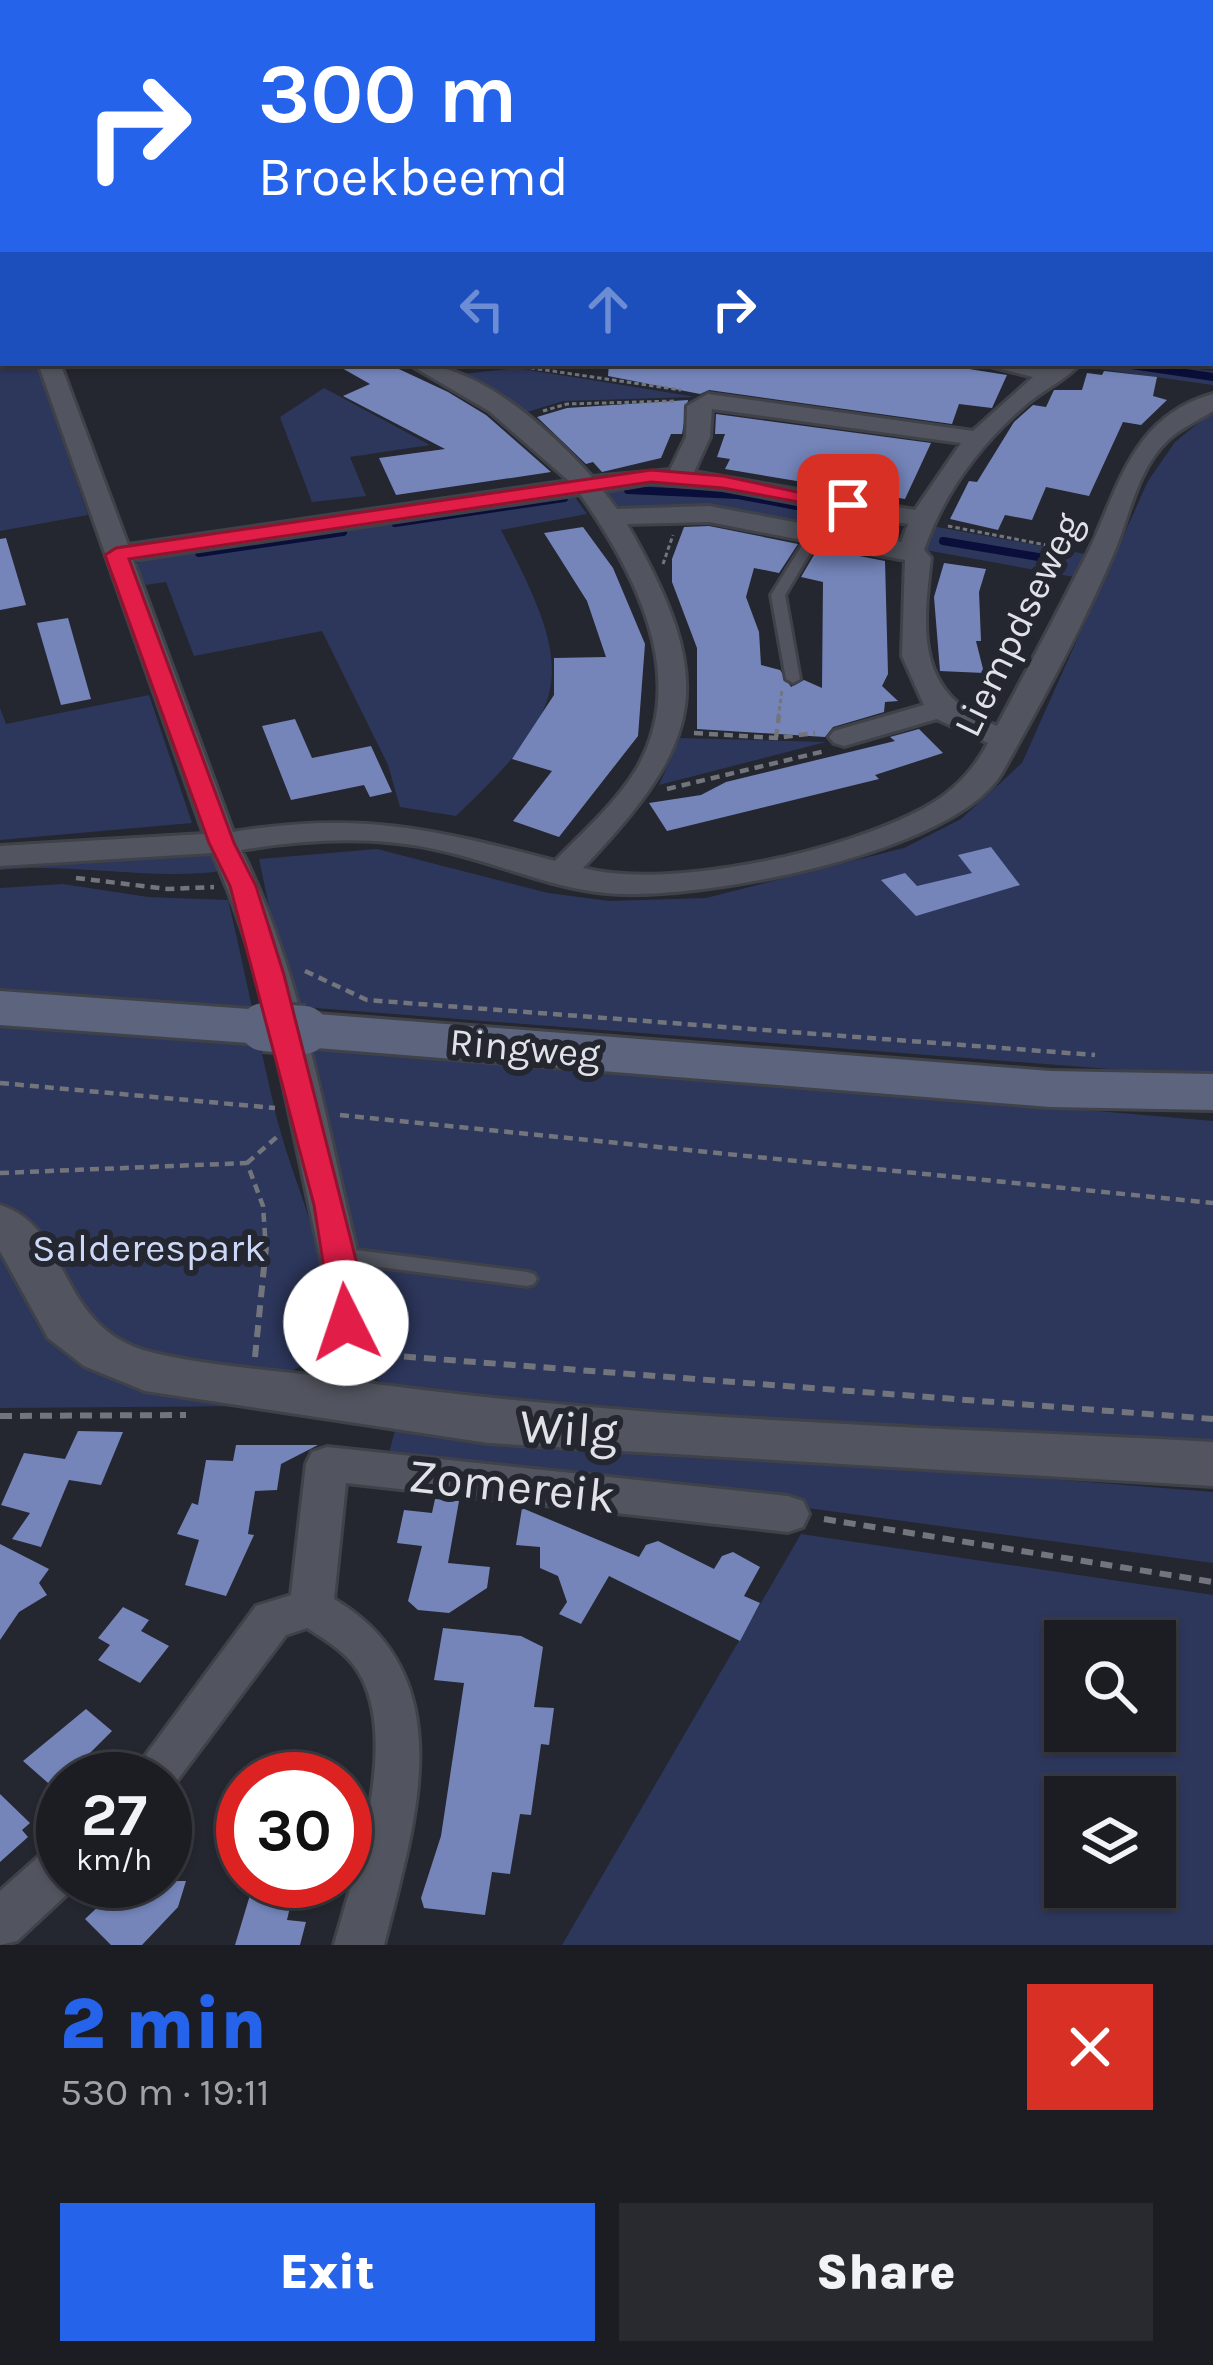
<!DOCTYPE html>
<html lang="en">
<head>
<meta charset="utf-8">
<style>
  body { margin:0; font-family:Karla,sans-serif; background:#282a30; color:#f1f3f6; height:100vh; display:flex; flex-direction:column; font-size:45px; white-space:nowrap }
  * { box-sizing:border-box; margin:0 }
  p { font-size:39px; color:#a0a2a6 }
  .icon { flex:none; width:66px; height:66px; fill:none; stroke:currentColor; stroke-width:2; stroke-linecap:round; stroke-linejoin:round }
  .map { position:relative; height:1945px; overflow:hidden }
  .drawer { display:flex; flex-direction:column; background:#1b1d23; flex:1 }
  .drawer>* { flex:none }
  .hud { position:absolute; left:0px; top:0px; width:1215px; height:366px; box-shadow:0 3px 9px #0004,0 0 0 3px #393b41; background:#2563eb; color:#fff; overflow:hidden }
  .fabs { position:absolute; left:1044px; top:1620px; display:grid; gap:24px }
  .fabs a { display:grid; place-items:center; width:132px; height:132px; border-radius:0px; background:#1b1d23; box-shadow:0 3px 9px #0004,0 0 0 3px #393b41; font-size:60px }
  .speed { position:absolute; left:36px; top:1752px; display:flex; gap:24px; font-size:60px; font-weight:700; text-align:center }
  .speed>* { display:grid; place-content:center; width:156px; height:156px; border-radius:50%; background:#1b1d23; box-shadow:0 3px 9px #0004,0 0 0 3px #393b41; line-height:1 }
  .speed small { font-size:30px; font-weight:400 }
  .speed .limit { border:18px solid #d22; background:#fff; color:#111 }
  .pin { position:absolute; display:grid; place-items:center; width:102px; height:102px; color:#fff; margin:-51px; border-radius:24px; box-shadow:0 6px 18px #0006 }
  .me { position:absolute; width:132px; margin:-66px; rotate:356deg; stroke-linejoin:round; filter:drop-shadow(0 0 9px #0008) }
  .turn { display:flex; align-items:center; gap:42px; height:252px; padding:0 60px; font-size:54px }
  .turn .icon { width:156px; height:156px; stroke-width:2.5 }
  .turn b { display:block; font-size:84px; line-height:102px }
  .lanes { display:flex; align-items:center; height:114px; padding:0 60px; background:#0003; justify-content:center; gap:60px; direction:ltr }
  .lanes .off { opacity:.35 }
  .round { display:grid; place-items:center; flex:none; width:126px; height:126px; border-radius:0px; background:#282a30 }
  .overview { display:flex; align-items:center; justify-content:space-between; height:204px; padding:0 60px }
  h1 { font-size:72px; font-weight:800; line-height:90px; color:#2563eb }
  .button { display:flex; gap:24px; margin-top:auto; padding:24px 60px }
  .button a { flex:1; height:138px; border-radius:0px; background:#2563eb; color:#fff; font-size:48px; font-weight:800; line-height:138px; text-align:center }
  .button a+a { background:#282a30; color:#f1f3f6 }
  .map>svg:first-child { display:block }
  .green { fill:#2d375c; fill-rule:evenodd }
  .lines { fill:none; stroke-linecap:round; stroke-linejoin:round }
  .stream { stroke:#0a0e3a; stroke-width:8 }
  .building { fill:#7585ba }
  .service-casing { stroke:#404249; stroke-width:6 }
  .minor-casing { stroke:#404249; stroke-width:6 }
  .tertiary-casing { stroke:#404249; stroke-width:6 }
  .secondary-casing { stroke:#404249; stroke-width:6 }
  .path-far2 { stroke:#73757d; stroke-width:3; stroke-dasharray:4.5 3; stroke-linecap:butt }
  .path-far1 { stroke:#73757d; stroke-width:4.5; stroke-dasharray:9 6; stroke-linecap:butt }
  .path { stroke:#73757d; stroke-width:6; stroke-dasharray:12 8; stroke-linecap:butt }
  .service { fill:#52555f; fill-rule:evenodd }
  .minor { fill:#52555f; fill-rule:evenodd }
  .tertiary { fill:#52555f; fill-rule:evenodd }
  .secondary { fill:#5c647e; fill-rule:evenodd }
  .secondary-bridge-casing { stroke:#404249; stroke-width:54; stroke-linecap:butt }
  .secondary-bridge { stroke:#5c647e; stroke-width:48 }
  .route { fill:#e11d48; stroke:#92132f; stroke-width:3 }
  .labels { text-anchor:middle; stroke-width:12; stroke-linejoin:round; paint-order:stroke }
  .street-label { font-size:39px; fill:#e0e2e8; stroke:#24272f }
  .park-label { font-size:39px; fill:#cdd7f7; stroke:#24272f }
  .near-street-label { font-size:48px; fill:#e0e2e8; stroke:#24272f }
</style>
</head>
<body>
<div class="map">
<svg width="1213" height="1945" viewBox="0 0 1213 1945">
  <rect width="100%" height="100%" fill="#24272f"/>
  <g class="green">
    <polygon points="0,256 3,363 36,363 88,515 0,531"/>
    <polygon points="1083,363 1150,363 1213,371 1213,385 1077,366"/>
    <polygon points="517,368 690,396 694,397 563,401 527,412 462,374"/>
    <polygon points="324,388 430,445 350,457 366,496 312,502 280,417"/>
    <polygon points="1213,411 1213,1077 290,1006 259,859 377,849 548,893 609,901 706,898 904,848 961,819 1022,763 1148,481 1175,442"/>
    <polygon points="628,481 706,484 900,518 894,540 693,505 617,509 604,490"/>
    <path d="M569,489L587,514L501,530C575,672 575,703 456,816L400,807L388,765L322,631L194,656L166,582L145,585L137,565L142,556Z"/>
    <polygon points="938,527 1091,555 1080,578 920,549 927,528"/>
    <polygon points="149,695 192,823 0,840 0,708 6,724"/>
    <polygon points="680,738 826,742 659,785"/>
    <path d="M217,848L222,871C147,881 75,862 0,870V860Z"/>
    <path d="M63,884L148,897L228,900C245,971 259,1044 276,1115C299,1206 338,1256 317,1355L288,1374L258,1406L0,1408V888Z"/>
    <polygon points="297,1042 1213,1121 1213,1441 927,1425 524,1416 409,1400 367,1373"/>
    <polygon points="396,1427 1213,1492 1213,1563 800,1507 387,1460"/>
    <path d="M801,1534L1213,1595V1945H562ZM1065,1641H1155V1731H1065ZM1065,1797H1155V1887H1065Z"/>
  </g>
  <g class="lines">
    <g class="stream">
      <polyline points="1118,363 1213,377"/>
      <polyline points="628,490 738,495 892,524"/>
      <polyline points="395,523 564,498"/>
      <polyline points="943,541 1050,559"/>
      <polyline points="199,553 343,532"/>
    </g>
  </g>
  <g class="building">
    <polygon points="333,363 386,363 448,392 486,415 551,472 396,495 379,458 445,449 343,396 370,384"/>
    <polygon points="609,363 931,363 1007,375 992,408 959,404 952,424 709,390 700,394 608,376"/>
    <polygon points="1104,371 1157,377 1153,396 1167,400 1141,425 1123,422 1089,496 1046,487 1032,520 1005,515 998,530 950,519 969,481 977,482 1014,422 1033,405 1046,407 1054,390 1082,390 1087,373 1102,375"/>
    <polygon points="688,400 682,434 671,434 661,458 602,472 593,462 586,464 537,417 567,408"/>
    <polygon points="716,414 931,443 905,499 725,469 730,459 717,457 725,434 715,434"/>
    <polygon points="709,526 798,544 779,573 754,568 746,597 759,632 761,665 780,670 791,687 804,680 822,688 823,582 801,577 818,548 885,561 888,674 882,686 898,701 885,702 884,712 833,727 825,737 697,729 697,648 672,582 672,559 684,527"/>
    <polygon points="583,527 613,568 645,644 638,736 559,837 513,821 552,771 512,759 554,695 554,658 606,657 587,601 544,533"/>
    <polygon points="6,538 26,605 0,610 0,539"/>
    <polygon points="944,563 986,569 979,592 981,641 976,641 984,673 940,671 934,597"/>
    <polygon points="68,618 91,699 61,705 37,623"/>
    <polygon points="295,719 312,758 371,746 392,792 370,797 364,785 291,800 262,726"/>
    <polygon points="919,729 943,753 875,775 879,779 667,831 649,803 701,795 726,782 895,741 890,737"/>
    <polygon points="991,847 1020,885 916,916 881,880 905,873 917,886 972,873 958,855"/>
    <polygon points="78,1431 123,1432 101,1485 69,1480 41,1547 12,1539 30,1513 1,1505 24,1453 65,1459"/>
    <polygon points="236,1445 318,1445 281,1464 277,1490 255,1491 248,1534 254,1535 226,1596 185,1585 199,1540 177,1534 192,1503 198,1505 206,1460 233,1461"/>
    <polygon points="435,1499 459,1501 448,1563 490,1567 487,1588 449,1613 418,1610 408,1601 422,1546 397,1543 404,1510 432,1513"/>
    <polygon points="522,1508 639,1557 646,1545 658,1541 714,1569 722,1556 733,1552 760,1567 744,1596 760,1603 740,1641 609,1576 581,1624 559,1614 567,1602 558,1576 540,1568 540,1547 516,1545"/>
    <polygon points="0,1544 49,1569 39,1583 47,1595 19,1612 0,1640"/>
    <polygon points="123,1607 149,1620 141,1631 169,1646 140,1683 98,1660 110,1645 98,1638"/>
    <polygon points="443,1628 521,1636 543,1647 534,1707 554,1708 549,1745 541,1744 531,1815 520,1814 510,1874 492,1872 485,1915 424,1908 421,1898 441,1836 464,1683 434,1680"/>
    <polygon points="86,1709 112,1731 86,1757 96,1765 81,1779 63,1779 63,1796 23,1761"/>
    <polygon points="0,1794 30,1823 22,1830 28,1837 0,1862"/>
    <polygon points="145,1881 186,1881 178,1907 142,1945 111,1945 85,1919 120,1886 138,1904"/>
    <polygon points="253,1885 294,1890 287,1920 306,1922 300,1945 235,1945"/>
  </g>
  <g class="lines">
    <defs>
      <g id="service">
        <polygon points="815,530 821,534 785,595 800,679 793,683 786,679 771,595 809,534"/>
        <polygon points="340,1248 527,1272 534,1274 537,1279 534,1284 527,1286 340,1262 333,1260 331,1255 333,1250"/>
      </g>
      <g id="minor">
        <rect x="0" y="61" width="3" height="10"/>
        <rect x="1212" y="168" width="1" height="12"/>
        <polygon points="0,213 3,214 3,234 0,233"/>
        <rect x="1212" y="260" width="1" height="12"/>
        <polygon points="1213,287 1213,301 1212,302 1212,288"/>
        <path d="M38,363H60L128,545L569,481L489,411L407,363C478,363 547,427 592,477L670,470L686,437L687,406L708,394L973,431L1033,377L978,363H1081C1067,379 1045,389 1028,403C981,443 944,492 924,550L931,558C922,634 916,694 997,726C1026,672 1055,617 1083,562C1118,496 1127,418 1213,394V411C1199,420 1179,429 1167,441C1136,471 1130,516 1113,555C1082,628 1040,705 1003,771C957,854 695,902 606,893C550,888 495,862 439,850C374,835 306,839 241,850C304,976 328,1138 363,1276C365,1318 369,1372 349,1411L335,1415L321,1411C313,1395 326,1304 325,1276C294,1146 268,972 212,853L0,866V846L204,834ZM712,409L961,443L915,510L694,472L710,437ZM651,483L723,489L908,524L901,542L709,506L617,509L603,491ZM580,494C635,572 691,678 636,770C615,804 583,832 555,861C433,829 361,811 233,832L133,560ZM709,522L905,560L902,656L924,705L834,731L829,737L834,743L844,746L937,719L988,743C974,770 952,793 924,808C846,851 670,891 583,868C706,739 717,681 627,524Z"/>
        <path d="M327,1447L788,1496L803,1501L809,1514L803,1527L788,1532L346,1483L334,1599C465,1676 414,1825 384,1945H334C354,1873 398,1749 362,1678C350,1654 329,1642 307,1628L286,1635L167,1794L165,1779H128L256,1606L291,1595L306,1464L312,1452Z"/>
        <polygon points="63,1843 63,1881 80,1882 17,1941 0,1945 0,1891 46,1850"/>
      </g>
      <path id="tertiary" d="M0,1205C73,1228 55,1327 150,1352C211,1367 278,1370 340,1379C628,1421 922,1426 1213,1442V1486L488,1443L145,1391L84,1366L48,1338L0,1251Z"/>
      <polygon id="secondary" points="0,991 264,1010 285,1021 304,1013 1050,1071 1213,1074 1213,1110 1050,1107 304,1047 283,1036 264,1044 0,1025"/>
    </defs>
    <use href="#service" class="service-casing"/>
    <use href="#minor" class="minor-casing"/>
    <use href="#tertiary" class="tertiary-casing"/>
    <use href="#secondary" class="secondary-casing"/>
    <g class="path-far2">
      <polyline points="0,3 6,0"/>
      <polyline points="478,367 518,366 681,390"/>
      <polyline points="543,411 567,404 674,401"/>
      <polyline points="948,526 1072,550"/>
      <polyline points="663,564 673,535"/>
      <polyline points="778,718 782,690"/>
    </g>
    <g class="path-far1">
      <polyline points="694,733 776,738 815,733"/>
      <polyline points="776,738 779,715"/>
      <polyline points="667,789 825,751"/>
      <polyline points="76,878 168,889 214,887"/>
      <polyline points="305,971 367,1000 1095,1055"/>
      <polyline points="0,1083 275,1108"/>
      <polyline points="340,1115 1213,1203"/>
      <polyline points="247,1163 278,1136"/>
      <polyline points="0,1173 247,1163 263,1206 266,1250"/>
    </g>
    <g class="path">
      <polyline points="384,1355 1213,1419"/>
      <polyline points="255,1357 266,1247"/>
      <polyline points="0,1416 186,1415"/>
      <polyline points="824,1519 1213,1582"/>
    </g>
    <use href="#service" class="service"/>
    <use href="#minor" class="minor"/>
    <use href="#tertiary" class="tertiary"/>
    <use href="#secondary" class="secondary"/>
    <defs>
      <polyline id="secondary-bridge" points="264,1027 304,1030"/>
    </defs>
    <use href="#secondary-bridge" class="secondary-bridge-casing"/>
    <use href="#secondary-bridge" class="secondary-bridge"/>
  </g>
  <polygon class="route" points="651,470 723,476 858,505 848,511 723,488 651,482 129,559 234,843 256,886 284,975 360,1276 362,1323 346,1336 334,1332 314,1205 230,886 209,843 105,555 116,548"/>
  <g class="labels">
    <g class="street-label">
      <text transform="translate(1017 624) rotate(-64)" y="14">Liempdseweg</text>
      <text transform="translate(525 1047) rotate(5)" y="14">Ringweg</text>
    </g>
    <g class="park-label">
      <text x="149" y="1261">Salderespark</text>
    </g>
    <g class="near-street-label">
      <text transform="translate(569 1428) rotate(4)" y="17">Wilg</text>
      <text transform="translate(512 1485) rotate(6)" y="17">Zomereik</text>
    </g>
  </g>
</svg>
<div class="fabs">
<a><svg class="icon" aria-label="search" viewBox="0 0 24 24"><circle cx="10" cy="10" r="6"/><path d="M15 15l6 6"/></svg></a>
<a><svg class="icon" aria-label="layers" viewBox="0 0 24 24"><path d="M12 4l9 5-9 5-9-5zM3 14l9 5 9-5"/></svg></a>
</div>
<div class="speed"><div>27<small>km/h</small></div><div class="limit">30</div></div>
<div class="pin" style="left:848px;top:505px;background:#d93025"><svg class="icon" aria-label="arrive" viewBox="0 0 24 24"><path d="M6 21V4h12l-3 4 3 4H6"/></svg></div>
<svg class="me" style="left:346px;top:1323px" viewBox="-20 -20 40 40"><circle r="19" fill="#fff"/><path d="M0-13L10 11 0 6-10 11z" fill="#e11d48"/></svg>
<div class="hud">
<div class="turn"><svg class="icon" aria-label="right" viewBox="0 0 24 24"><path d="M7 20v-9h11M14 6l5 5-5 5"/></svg><div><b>300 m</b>Broekbeemd</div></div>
<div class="lanes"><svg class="icon off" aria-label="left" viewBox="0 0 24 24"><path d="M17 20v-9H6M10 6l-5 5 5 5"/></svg><svg class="icon off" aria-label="ahead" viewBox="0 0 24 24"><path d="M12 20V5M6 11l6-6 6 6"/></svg><svg class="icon" aria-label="right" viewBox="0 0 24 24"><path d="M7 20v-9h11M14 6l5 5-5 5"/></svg></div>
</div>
</div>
<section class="drawer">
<div class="overview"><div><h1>2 min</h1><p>530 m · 19:11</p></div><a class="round" style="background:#d93025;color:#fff"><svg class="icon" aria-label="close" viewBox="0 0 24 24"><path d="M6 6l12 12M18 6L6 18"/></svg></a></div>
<div class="button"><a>Exit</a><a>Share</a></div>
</section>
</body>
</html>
